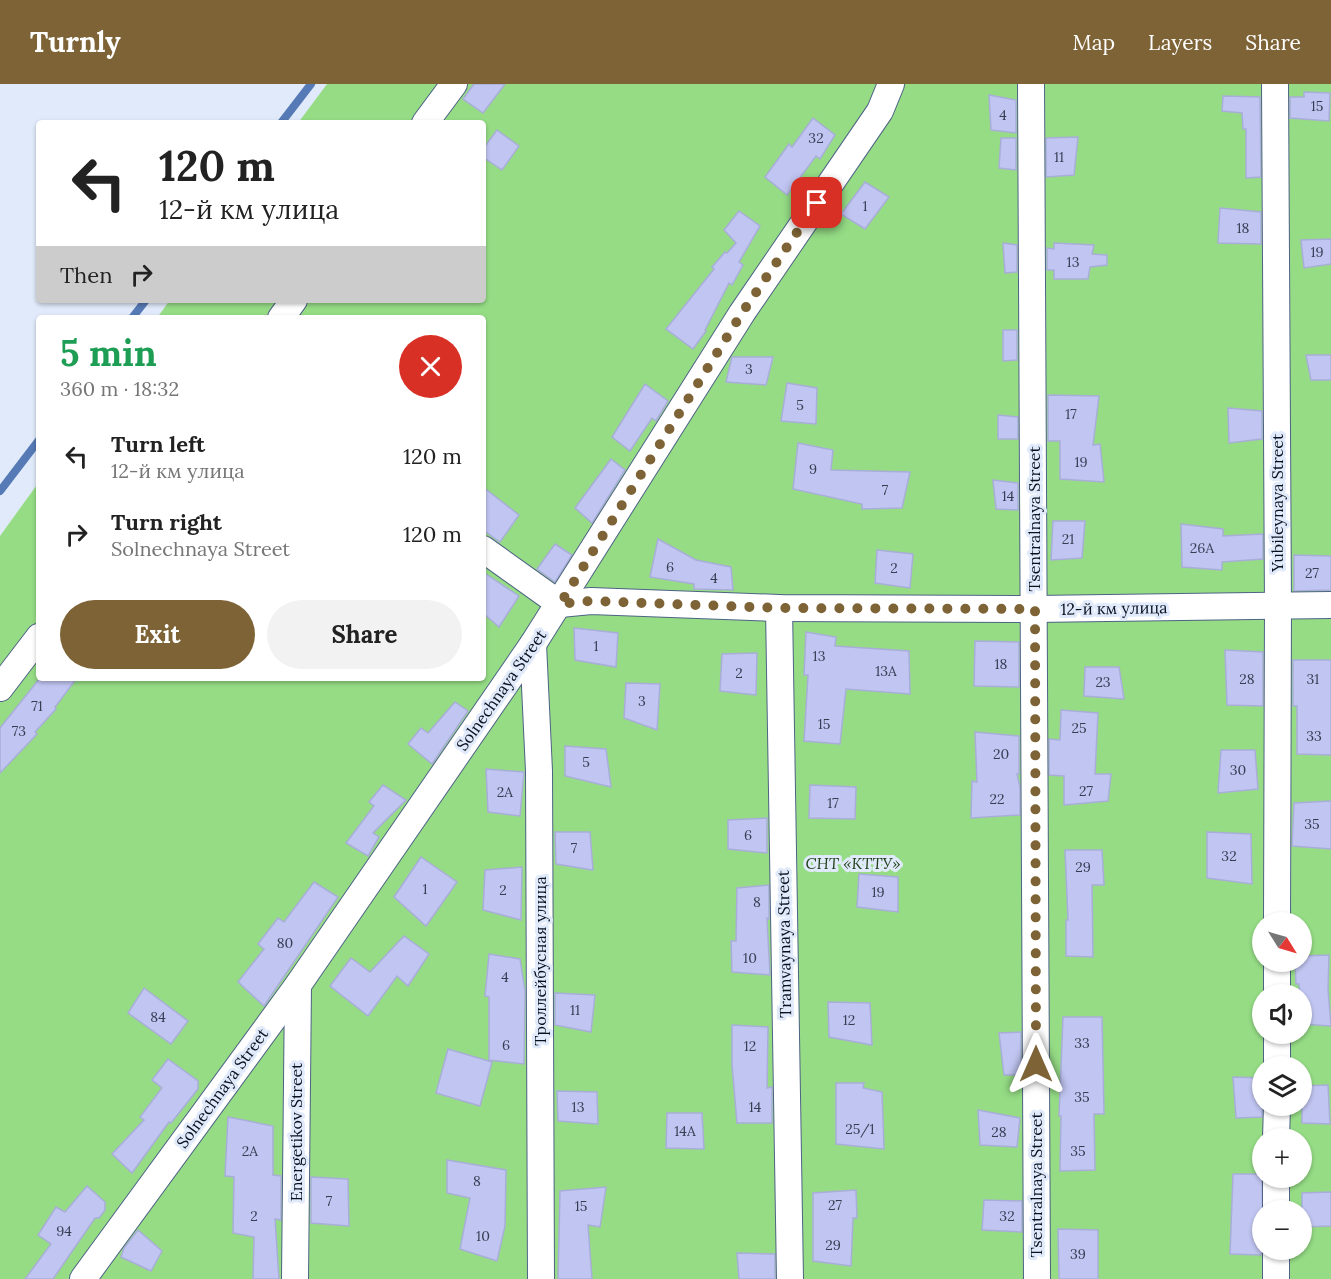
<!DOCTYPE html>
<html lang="en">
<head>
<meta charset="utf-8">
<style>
  body { margin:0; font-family:Lora,serif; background:#f2f2f2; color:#222; height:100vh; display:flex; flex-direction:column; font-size:22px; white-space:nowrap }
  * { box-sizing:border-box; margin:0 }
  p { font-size:20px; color:#767676 }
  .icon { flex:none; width:33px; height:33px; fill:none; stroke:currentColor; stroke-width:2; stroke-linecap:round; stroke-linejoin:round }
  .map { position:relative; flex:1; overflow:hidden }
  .sheet { position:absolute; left:36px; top:231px; width:450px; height:366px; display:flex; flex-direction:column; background:#fff; border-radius:6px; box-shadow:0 2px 4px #0004 }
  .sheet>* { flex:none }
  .hud { position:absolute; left:36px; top:36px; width:450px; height:183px; border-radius:6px; box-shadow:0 2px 4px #0004; background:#fff; color:#222; overflow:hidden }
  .needle { width:39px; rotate:127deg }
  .fabs { position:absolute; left:1252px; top:828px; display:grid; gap:12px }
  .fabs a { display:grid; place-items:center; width:60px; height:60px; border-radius:50%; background:#fff; box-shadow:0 2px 4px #0004; font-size:30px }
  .pin { position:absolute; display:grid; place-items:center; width:51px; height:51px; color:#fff; margin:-26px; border-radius:12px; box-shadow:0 3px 9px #0006 }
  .me { position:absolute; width:66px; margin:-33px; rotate:0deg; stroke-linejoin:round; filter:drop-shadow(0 0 4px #0008) }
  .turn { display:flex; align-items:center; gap:21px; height:126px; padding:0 24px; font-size:27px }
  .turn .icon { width:78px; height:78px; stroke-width:2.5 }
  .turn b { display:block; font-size:42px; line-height:51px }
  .then { display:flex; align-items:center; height:57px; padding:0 24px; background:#0003; gap:12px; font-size:22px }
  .round { display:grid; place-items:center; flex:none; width:63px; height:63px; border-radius:32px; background:#f2f2f2 }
  .overview { display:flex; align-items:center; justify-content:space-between; height:102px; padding:0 24px }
  h1 { font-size:36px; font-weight:700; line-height:45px; color:#1e9e55 }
  .cta { display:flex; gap:12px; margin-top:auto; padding:12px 24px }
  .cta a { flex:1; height:69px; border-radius:36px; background:#7d6335; color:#fff; font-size:24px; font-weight:700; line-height:69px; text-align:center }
  .cta a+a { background:#f2f2f2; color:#222 }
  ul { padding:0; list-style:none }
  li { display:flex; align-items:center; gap:18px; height:78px; padding:0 24px }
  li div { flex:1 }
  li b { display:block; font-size:22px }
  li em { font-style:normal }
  header { display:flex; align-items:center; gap:36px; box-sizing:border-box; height:84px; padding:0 30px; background:#7d6335; color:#fff }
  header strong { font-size:28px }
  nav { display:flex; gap:33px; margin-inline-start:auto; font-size:21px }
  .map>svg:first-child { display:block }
  .green { fill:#95dc85; fill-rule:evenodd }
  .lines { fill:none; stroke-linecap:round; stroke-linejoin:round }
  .stream { stroke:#567ab5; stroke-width:8 }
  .building { fill:#c0c5f1; stroke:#a9aed8; stroke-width:1.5 }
  .minor-casing { stroke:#4e6385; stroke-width:28 }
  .minor { stroke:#fff; stroke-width:26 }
  .route { stroke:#7d6335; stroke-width:10; stroke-dasharray:0 18 }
  .labels { text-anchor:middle; stroke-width:6; stroke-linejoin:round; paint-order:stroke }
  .number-label { font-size:14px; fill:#363d53 }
  .street-label { font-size:16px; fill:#08101e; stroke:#e0eafa }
  .park-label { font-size:16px; font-style:italic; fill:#214119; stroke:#e0eafa }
</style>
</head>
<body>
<header>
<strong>Turnly</strong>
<nav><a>Map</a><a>Layers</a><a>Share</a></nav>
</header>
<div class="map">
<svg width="1331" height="1195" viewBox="0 0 1331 1195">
  <rect width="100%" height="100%" fill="#e0eafa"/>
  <path class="green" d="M327,0H1331V1195H0V452L39,398V594H483V234H157L170,216H483V39H298ZM1263,838H1302V878H1263ZM1263,910H1302V950H1263ZM1263,982H1302V1022H1263ZM1263,1054H1302V1094H1263ZM1263,1126H1302V1166H1263Z"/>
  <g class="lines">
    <g class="stream">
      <polyline points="281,39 311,0"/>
      <polyline points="132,234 146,216"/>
      <polyline points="0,407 39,356"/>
    </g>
  </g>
  <g class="building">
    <polygon points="474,0 505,0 483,29 463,15"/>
    <polygon points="1304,8 1330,9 1329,37 1290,34 1290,13 1304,13"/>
    <polygon points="989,11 1016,16 1016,49 991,46"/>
    <polygon points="1223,12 1260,13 1261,93 1246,94 1246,45 1243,45 1242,29 1222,27"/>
    <polygon points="813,34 835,51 820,75 816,72 787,111 765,93 789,60 792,63"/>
    <polygon points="497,46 519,62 502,86 483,73 483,65"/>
    <polygon points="1078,53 1074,91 1046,93 1046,54"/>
    <polygon points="1001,54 1016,54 1016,86 999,84"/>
    <polygon points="865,98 889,113 865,145 841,130"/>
    <polygon points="1220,124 1261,128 1261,160 1218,159"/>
    <polygon points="739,127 760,142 739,178 743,181 732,201 729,199 705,246 706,247 693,265 666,245 714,185 712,183 725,168 727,169 736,159 724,146"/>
    <polygon points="1331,155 1331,180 1304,184 1301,156"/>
    <polygon points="1003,159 1017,161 1017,188 1005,189"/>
    <polygon points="1054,159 1094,161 1092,170 1107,171 1107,181 1090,183 1088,195 1054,195 1054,186 1047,186 1047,164 1054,165"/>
    <polygon points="1003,246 1017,246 1017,276 1003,277"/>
    <polygon points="1306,271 1331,271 1331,296 1311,296"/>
    <polygon points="732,273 773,273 766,301 726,298"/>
    <polygon points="787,299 817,304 816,340 781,337"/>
    <polygon points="645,300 668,317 656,337 652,334 630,367 612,353"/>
    <polygon points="1048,311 1099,312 1093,361 1100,360 1104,398 1060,395 1060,357 1048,357"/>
    <polygon points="1228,324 1262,327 1262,355 1229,359"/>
    <polygon points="998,331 1018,333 1018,355 998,355"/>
    <polygon points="798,359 833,366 831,386 910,388 902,424 862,425 862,420 793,405"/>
    <polygon points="611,375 625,386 592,439 575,424"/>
    <polygon points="993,396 1018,399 1018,426 996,425"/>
    <polygon points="483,403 519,431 500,458 483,446"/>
    <polygon points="1053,437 1085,437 1082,474 1051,476"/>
    <polygon points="1181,440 1223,445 1223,452 1263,450 1263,475 1222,478 1222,486 1182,483"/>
    <polygon points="658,455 696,476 731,483 733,506 694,505 694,500 650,493"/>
    <polygon points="555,460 572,471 555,498 537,485"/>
    <polygon points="877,466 913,470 910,504 875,499"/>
    <polygon points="1294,471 1331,472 1331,506 1294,507"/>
    <polygon points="483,488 519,512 499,543 483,529"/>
    <polygon points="574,544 618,549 616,583 575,576"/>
    <polygon points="806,548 836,553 835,562 909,567 910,610 846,605 840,660 804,657 808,591 804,591"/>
    <polygon points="975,557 1019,558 1019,603 974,602"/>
    <polygon points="1225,566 1263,568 1263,622 1227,621"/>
    <polygon points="757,569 756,611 720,607 722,570"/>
    <polygon points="1293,576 1331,576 1331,671 1297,670 1297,622 1293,622"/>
    <polygon points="1085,583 1119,583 1124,615 1084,612"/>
    <polygon points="40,594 77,594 55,623 56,625 35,648 37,650 0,689 0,644"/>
    <polygon points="626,599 660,600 657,646 624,634"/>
    <polygon points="455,618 468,627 432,680 408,660 421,644 428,649"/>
    <polygon points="1061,626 1098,629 1095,690 1111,690 1108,717 1064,721 1064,692 1049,691 1049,655 1060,656"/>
    <polygon points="975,648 1019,652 1019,690 1017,690 1020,703 1020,731 971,734 972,697 977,698"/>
    <polygon points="565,662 606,665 611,703 565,692"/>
    <polygon points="1221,666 1255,666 1258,705 1218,709"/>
    <polygon points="486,685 524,688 520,732 488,728"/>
    <polygon points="383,701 406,716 373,749 379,753 368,772 346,759 374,722 369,718"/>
    <polygon points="810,701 856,703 855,735 809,734"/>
    <polygon points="1331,717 1331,765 1292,762 1294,719"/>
    <polygon points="767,734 767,769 728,765 728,736"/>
    <polygon points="555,748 590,748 593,786 556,780"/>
    <polygon points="1207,748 1251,750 1252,800 1207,794"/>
    <polygon points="1065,766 1102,766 1104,801 1092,801 1093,873 1066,872 1066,836 1068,836"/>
    <polygon points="421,773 457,798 426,842 394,813"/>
    <polygon points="522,783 521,836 483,826 485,786"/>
    <polygon points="859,790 898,793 898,828 857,823"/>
    <polygon points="314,798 338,813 264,922 238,898 264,865 258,860 278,834 284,838"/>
    <polygon points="769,801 769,835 767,834 770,891 732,888 731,857 736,857 737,804"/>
    <polygon points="404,852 429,870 408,902 397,892 368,932 330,902 351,874 370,888"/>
    <polygon points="489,870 520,875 525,907 524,980 489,976 489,913 485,912"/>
    <polygon points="1329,871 1328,905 1331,942 1302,940 1302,910 1300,910 1299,900 1296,900 1295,878 1302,878 1302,872"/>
    <polygon points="144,904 188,937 171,960 128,929"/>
    <polygon points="555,909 595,911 591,948 555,941"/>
    <polygon points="828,918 870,919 872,961 829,953"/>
    <polygon points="1063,933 1102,933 1104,1030 1094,1030 1095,1086 1060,1087 1061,1032 1059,1032"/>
    <polygon points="732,941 768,943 767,1004 772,1003 772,1039 737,1039 732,981"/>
    <polygon points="1021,948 1021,991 1004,991 999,949"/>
    <polygon points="448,965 492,978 480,1022 436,1009"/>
    <polygon points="168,975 198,997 198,1005 171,1039 169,1038 132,1089 112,1070 144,1036 140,1033 162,1004 152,996"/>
    <polygon points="1233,993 1263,994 1262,1033 1236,1034"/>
    <polygon points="836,999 864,999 863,1004 882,1008 884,1065 836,1060"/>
    <polygon points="1328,1001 1330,1040 1302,1039 1302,1002"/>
    <polygon points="557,1007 597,1008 598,1040 558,1037"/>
    <polygon points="978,1026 1020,1034 1017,1063 980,1061"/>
    <polygon points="667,1029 702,1029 704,1065 666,1064"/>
    <polygon points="228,1033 273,1042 273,1091 281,1092 281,1136 275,1135 279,1195 253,1195 254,1153 233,1149 234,1093 225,1092"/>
    <polygon points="447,1076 506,1086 505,1142 497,1177 460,1165 470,1114 447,1109"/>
    <polygon points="1233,1090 1262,1090 1263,1159 1261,1171 1230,1170"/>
    <polygon points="311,1093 348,1095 349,1142 311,1139"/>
    <polygon points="87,1102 105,1118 105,1126 99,1134 95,1134 53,1195 25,1195 51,1160 38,1151 56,1123 65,1128"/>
    <polygon points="606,1103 600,1143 588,1141 592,1195 558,1195 560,1107"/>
    <polygon points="856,1106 857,1134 853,1134 851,1182 813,1177 813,1109"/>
    <polygon points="1331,1108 1331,1142 1302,1143 1302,1109"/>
    <polygon points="984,1116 1022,1117 1022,1148 982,1146"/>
    <polygon points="1058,1145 1098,1146 1098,1195 1059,1195"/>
    <polygon points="138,1146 162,1167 151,1187 121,1173 124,1164"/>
    <polygon points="737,1169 775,1170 775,1195 739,1195"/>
  </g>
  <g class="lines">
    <defs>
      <g id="minor">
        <polyline points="1031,0 1037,1195"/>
        <polyline points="1275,0 1278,522 1277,838"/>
        <polyline points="425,39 454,0"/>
        <polyline points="281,234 294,216"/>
        <polyline points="483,465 560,520 591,517 779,524 1035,525 1331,521"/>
        <polyline points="779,524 790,1195"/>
        <polyline points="533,560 539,687 541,1195"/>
        <polyline points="0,604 39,553"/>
        <polyline points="1277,910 1277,878"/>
        <polyline points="1277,982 1277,950"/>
        <polyline points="1276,1054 1277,1022"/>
        <polyline points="1276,1126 1276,1094"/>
        <polyline points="83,1195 298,901 533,560 742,229 880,27 891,0"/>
        <polyline points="295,1195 298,901"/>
        <polyline points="1276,1195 1276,1166"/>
      </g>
    </defs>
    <use href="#minor" class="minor-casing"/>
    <use href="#minor" class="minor"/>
  </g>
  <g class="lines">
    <polyline class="route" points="817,119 742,229 560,520 591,517 779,524 1035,525 1036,980"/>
  </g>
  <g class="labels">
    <g class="number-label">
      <text x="1317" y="27">15</text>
      <text x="1003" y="36">4</text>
      <text x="816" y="59">32</text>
      <text x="1059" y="78">11</text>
      <text x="865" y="127">1</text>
      <text x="1243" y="149">18</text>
      <text x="1317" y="173">19</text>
      <text x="1073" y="183">13</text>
      <text x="749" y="290">3</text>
      <text x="800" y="326">5</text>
      <text x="1071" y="335">17</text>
      <text x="1081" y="383">19</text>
      <text x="813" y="390">9</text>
      <text x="885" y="411">7</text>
      <text x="1008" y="417">14</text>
      <text x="1068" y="460">21</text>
      <text x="1202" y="469">26А</text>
      <text x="670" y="488">6</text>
      <text x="894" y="489">2</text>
      <text x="1312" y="494">27</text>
      <text x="714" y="499">4</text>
      <text x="596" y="567">1</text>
      <text x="819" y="577">13</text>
      <text x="1001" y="585">18</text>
      <text x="886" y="592">13А</text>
      <text x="739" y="594">2</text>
      <text x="1247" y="600">28</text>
      <text x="1313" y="600">31</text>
      <text x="1103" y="603">23</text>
      <text x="642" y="622">3</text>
      <text x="37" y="627">71</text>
      <text x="824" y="645">15</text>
      <text x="1079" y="649">25</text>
      <text x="19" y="652">73</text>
      <text x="1314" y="657">33</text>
      <text x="1001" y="675">20</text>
      <text x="586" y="683">5</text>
      <text x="1238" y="691">30</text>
      <text x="1086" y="712">27</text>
      <text x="505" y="713">2А</text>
      <text x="997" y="720">22</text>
      <text x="833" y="724">17</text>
      <text x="1312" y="745">35</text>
      <text x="748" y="756">6</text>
      <text x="574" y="769">7</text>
      <text x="1229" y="777">32</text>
      <text x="1083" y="788">29</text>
      <text x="425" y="810">1</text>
      <text x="503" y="811">2</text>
      <text x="878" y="813">19</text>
      <text x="757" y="823">8</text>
      <text x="285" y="864">80</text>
      <text x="750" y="879">10</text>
      <text x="505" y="898">4</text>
      <text x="575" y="931">11</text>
      <text x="158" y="938">84</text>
      <text x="849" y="941">12</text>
      <text x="1082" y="964">33</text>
      <text x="506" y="966">6</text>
      <text x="750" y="967">12</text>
      <text x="1082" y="1018">35</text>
      <text x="578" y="1028">13</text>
      <text x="755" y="1028">14</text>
      <text x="860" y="1050">25/1</text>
      <text x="685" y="1052">14А</text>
      <text x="999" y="1053">28</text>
      <text x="250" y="1072">2А</text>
      <text x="1078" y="1072">35</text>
      <text x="477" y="1102">8</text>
      <text x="329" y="1122">7</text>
      <text x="835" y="1126">27</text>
      <text x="581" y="1127">15</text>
      <text x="254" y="1137">2</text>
      <text x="1007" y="1137">32</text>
      <text x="64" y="1152">94</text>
      <text x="483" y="1157">10</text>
      <text x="833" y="1166">29</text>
      <text x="1078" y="1175">39</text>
    </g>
    <g class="street-label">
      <text transform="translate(1277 419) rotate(-90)" y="6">Yubileynaya Street</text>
      <text transform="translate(1034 435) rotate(-90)" y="6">Tsentralnaya Street</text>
      <text transform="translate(1114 524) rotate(-1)" y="6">12-й км улица</text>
      <text transform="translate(501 606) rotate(-55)" y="6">Solnechnaya Street</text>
      <text transform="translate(784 860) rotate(-91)" y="6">Tramvaynaya Street</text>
      <text transform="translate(540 877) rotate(-90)" y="6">Троллейбусная улица</text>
      <text transform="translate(222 1004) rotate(-54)" y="6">Solnechnaya Street</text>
      <text transform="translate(296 1048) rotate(-90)" y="6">Energetikov Street</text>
      <text transform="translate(1036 1101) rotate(-90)" y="6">Tsentralnaya Street</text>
    </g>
    <g class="park-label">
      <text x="853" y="785">СНТ «КТТУ»</text>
    </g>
  </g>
</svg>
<div class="fabs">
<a><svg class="needle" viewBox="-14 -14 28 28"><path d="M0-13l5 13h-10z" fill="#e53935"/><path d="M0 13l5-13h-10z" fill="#767676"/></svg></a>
<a><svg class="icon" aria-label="sound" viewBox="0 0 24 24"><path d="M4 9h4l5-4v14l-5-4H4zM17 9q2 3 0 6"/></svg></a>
<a><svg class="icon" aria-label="layers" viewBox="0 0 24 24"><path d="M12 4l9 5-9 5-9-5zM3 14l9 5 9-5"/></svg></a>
<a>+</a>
<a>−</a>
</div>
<div class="pin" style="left:817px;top:119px;background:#d93025"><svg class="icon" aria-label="arrive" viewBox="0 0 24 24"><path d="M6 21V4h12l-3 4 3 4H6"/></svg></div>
<svg class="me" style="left:1036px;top:980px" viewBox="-20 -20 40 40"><path d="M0-17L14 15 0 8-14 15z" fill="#7d6335" stroke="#fff" stroke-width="4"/></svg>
<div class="hud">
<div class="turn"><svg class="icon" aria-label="left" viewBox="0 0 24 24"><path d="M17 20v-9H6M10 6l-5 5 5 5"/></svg><div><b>120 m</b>12-й км улица</div></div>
<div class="then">Then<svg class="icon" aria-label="right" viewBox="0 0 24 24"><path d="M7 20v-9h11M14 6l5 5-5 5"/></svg></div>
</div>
<section class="sheet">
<div class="overview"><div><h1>5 min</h1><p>360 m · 18:32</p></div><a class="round" style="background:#d93025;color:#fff"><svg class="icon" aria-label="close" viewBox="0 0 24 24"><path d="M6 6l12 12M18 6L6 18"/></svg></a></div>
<ul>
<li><svg class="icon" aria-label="left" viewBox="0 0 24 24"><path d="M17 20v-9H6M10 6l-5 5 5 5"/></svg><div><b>Turn left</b><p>12-й км улица</p></div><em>120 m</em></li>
<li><svg class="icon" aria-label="right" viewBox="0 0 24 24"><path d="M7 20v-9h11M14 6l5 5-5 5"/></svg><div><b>Turn right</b><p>Solnechnaya Street</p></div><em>120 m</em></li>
</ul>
<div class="cta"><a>Exit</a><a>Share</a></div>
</section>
</div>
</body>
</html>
